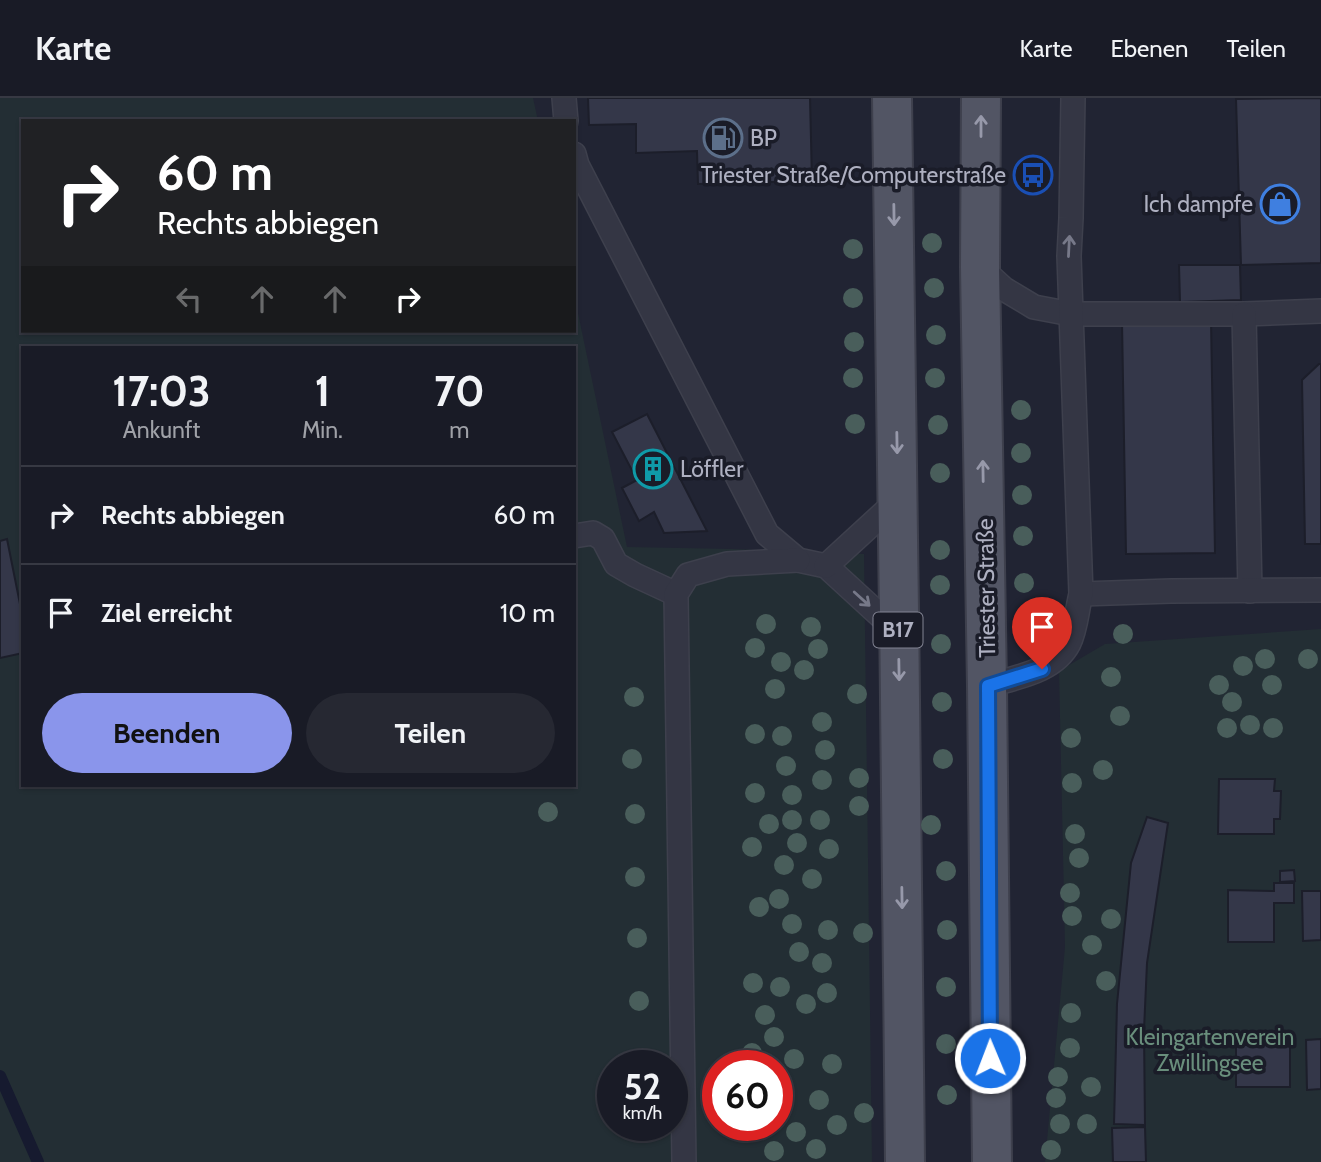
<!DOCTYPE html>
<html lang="de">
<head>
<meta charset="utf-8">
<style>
  body { margin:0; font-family:Cabin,sans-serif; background:#262832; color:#f1f3f6; height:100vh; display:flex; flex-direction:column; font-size:26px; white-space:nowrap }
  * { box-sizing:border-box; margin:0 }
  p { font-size:23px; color:#9fa1a7 }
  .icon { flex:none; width:38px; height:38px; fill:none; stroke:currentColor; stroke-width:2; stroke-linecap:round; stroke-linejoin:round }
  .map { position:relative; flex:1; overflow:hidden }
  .drawer { position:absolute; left:21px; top:248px; width:555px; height:441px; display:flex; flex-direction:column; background:#191b26; border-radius:0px; box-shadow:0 2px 5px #0004,0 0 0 2px #373943 }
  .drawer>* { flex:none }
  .banner { position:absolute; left:21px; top:21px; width:555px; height:214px; border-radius:0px; box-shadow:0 2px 5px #0004,0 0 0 2px #373943; background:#202124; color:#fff; overflow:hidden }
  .speed { position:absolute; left:597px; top:952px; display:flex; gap:14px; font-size:35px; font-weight:700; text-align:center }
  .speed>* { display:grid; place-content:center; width:91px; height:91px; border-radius:50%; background:#191b26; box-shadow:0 2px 5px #0004,0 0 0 2px #373943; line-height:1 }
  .speed small { font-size:18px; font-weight:400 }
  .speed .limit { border:10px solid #d22; background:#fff; color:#111 }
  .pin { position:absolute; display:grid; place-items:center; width:60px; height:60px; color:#fff; margin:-72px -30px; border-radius:50% 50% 50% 0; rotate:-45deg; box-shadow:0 0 7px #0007 }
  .pin .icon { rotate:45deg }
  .me { position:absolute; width:77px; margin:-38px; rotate:359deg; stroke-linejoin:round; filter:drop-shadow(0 0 5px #0008) }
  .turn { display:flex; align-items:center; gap:24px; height:147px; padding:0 21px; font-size:32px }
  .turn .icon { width:91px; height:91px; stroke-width:2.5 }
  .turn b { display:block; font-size:49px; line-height:60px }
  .lanes { display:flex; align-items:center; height:66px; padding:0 21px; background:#0003; justify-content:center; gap:35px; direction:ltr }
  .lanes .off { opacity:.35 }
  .eta { display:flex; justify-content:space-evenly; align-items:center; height:119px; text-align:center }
  .eta b { font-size:42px; font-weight:700; line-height:49px }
  .action { display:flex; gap:14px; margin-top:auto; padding:14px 21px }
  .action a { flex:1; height:80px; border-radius:42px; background:#8a95eb; color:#111; font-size:28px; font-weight:700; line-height:80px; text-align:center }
  .action a+a { background:#262832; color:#f1f3f6 }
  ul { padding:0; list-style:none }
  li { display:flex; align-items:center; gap:21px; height:98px; padding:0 21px; border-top:2px solid #373943 }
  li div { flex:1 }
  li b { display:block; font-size:26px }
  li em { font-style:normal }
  header { display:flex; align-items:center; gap:42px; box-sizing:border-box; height:98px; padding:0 35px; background:#191b26; border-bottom:2px solid #373943 }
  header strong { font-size:33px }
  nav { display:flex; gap:38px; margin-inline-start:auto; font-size:24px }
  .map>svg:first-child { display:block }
  .green { fill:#232e34; fill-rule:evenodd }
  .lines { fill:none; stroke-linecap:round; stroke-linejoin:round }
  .stream { stroke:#161a2f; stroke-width:12 }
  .building { fill:#343749; stroke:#1c1e2a; stroke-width:2 }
  .lane-casing { stroke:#3e404d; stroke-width:26 }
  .primary-casing { stroke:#3e404d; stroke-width:42 }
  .lane { stroke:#343644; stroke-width:23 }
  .primary { stroke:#525564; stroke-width:38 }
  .tree { fill:#495e5b }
  .oneway { stroke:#9799aa }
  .oneway2 { stroke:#777989 }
  .route-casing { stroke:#114b97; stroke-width:18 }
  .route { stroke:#1a73e8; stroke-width:12 }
  .labels { text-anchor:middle; stroke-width:7; stroke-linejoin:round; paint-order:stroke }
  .shield { fill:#1a1c28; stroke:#828493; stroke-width:2 }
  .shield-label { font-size:21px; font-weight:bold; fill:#aeb0c1 }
  .poi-label { font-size:23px; fill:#aeb0c1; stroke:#1a1c28; text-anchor:start }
  .street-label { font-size:23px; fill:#aeb0c1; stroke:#1a1c28 }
  .park-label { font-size:23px; fill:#698e7c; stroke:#1a1c28 }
</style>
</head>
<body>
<header>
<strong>Karte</strong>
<nav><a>Karte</a><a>Ebenen</a><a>Teilen</a></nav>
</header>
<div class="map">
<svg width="1321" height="1064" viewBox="0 0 1321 1064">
  <rect width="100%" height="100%" fill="#212433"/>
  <g class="green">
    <path d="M0,0H533L538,23H23V233H574V196L627,449L733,451L864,456L872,1064H0ZM23,250H574V688H23ZM612,968H672V1027H612ZM718,968H777V1027H718Z"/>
    <polygon points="1321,531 1321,1064 1045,1064 1065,849 1059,573 1105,546"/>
  </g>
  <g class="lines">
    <polyline class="stream" points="0,978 38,1064"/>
  </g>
  <g class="building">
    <polygon points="588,0 810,0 812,83 698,86 697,53 636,55 636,26 589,27"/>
    <polygon points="1321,0 1321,165 1241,167 1236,1"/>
    <polygon points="1179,167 1240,167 1241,202 1180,204"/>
    <polygon points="1211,222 1215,455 1126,456 1122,224"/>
    <polygon points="1319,266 1321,266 1321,446 1305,446 1302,282"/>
    <polygon points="647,316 649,320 707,433 664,435 654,414 639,423 622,390 637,382 612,334"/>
    <polygon points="7,441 23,521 23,555 0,560 0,443"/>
    <polygon points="1219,681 1275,681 1274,693 1281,693 1280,721 1274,721 1274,736 1218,736"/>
    <polygon points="1147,719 1168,725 1147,865 1144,932 1145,1027 1114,1026 1117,906 1131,765"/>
    <polygon points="1294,772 1295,783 1280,784 1280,773"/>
    <polygon points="1274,785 1294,785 1294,805 1274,805 1274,844 1228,844 1228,792 1274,793"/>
    <polygon points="1302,793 1321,793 1321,842 1303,843"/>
    <polygon points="1321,941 1321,991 1307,992 1306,942"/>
    <rect x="1236" y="947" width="54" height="42"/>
    <polygon points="1145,1029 1146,1064 1113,1064 1112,1030"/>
  </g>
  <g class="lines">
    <defs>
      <g id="lane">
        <polyline points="564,0 566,23"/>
        <polyline points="574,56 577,67 767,436 798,462 826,468 898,534"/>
        <polyline points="980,169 1004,191 1034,209 1071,216 1244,216 1321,213"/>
        <polyline points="1244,216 1250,493"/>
        <polyline points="574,438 593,435 603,441 616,466 635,477 676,496"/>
        <polyline points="826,468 898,402"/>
        <polyline points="1081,496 1171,493 1321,492"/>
        <path d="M987,588C1016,579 1054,574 1069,545C1076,531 1077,511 1081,496L1069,158L1071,120L1073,0"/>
        <polyline points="684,1064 676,496 688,477 727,466 798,462"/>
      </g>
      <g id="primary">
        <path d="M892,0C898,355 901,709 905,1064"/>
        <polyline points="981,0 980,169 987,588 992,1064"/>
      </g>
    </defs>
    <use href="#lane" class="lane-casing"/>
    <use href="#primary" class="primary-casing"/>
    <use href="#lane" class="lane"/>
    <use href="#primary" class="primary"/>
  </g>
  <g class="tree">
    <circle cx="932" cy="145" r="10"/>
    <circle cx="853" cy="151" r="10"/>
    <circle cx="934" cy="190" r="10"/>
    <circle cx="853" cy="200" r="10"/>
    <circle cx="936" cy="237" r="10"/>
    <circle cx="854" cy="244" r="10"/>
    <circle cx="853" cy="280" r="10"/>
    <circle cx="935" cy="280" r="10"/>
    <circle cx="1021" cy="312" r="10"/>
    <circle cx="855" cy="326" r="10"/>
    <circle cx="938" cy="327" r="10"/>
    <circle cx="1021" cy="355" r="10"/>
    <circle cx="940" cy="375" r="10"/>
    <circle cx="1022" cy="397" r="10"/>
    <circle cx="1023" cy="438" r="10"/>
    <circle cx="940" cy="452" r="10"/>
    <circle cx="1024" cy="485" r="10"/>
    <circle cx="940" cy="487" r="10"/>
    <circle cx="766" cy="526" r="10"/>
    <circle cx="811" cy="529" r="10"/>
    <circle cx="1123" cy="536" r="10"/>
    <circle cx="941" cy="546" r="10"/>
    <circle cx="755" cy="550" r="10"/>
    <circle cx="818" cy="551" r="10"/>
    <circle cx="1265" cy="561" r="10"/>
    <circle cx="1308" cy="561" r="10"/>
    <circle cx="781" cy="564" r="10"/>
    <circle cx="1243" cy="568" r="10"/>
    <circle cx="804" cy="572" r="10"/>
    <circle cx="1111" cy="579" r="10"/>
    <circle cx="1219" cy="587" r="10"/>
    <circle cx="1272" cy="587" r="10"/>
    <circle cx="775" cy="591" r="10"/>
    <circle cx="857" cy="596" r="10"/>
    <circle cx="634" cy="599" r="10"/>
    <circle cx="942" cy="604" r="10"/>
    <circle cx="1232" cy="604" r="10"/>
    <circle cx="1120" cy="618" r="10"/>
    <circle cx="822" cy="624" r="10"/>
    <circle cx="1250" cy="627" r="10"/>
    <circle cx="1227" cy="630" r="10"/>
    <circle cx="1273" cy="630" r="10"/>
    <circle cx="755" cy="636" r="10"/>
    <circle cx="782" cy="638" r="10"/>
    <circle cx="1071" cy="640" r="10"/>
    <circle cx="825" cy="652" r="10"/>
    <circle cx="632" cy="661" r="10"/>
    <circle cx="943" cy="661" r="10"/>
    <circle cx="786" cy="668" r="10"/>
    <circle cx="1103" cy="672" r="10"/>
    <circle cx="859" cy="680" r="10"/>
    <circle cx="822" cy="682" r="10"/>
    <circle cx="1072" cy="685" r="10"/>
    <circle cx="755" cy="695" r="10"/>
    <circle cx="792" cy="697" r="10"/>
    <circle cx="859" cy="708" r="10"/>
    <circle cx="548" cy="714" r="10"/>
    <circle cx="635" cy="716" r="10"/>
    <circle cx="792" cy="722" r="10"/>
    <circle cx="820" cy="722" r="10"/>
    <circle cx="769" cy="726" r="10"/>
    <circle cx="931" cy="727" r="10"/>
    <circle cx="1075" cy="736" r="10"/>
    <circle cx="797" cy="745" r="10"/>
    <circle cx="752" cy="749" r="10"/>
    <circle cx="829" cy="751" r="10"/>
    <circle cx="1079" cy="760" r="10"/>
    <circle cx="784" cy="767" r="10"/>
    <circle cx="946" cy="773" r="10"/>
    <circle cx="635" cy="779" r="10"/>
    <circle cx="812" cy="781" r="10"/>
    <circle cx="1070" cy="795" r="10"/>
    <circle cx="779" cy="801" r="10"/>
    <circle cx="759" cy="809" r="10"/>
    <circle cx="1072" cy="818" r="10"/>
    <circle cx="1111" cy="821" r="10"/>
    <circle cx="792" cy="826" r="10"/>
    <circle cx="828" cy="832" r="10"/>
    <circle cx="947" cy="832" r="10"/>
    <circle cx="863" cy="835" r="10"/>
    <circle cx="637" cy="840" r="10"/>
    <circle cx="1092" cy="847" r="10"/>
    <circle cx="799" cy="854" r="10"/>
    <circle cx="822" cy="865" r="10"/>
    <circle cx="1106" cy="883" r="10"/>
    <circle cx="753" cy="885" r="10"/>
    <circle cx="780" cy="889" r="10"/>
    <circle cx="946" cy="889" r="10"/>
    <circle cx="827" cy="895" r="10"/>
    <circle cx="639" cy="903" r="10"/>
    <circle cx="806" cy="906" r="10"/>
    <circle cx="1071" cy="915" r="10"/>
    <circle cx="765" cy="917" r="10"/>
    <circle cx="774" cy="939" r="10"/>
    <circle cx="946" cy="946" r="10"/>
    <circle cx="1070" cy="950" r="10"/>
    <circle cx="752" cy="955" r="10"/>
    <circle cx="794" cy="961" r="10"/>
    <circle cx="832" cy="966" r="10"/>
    <circle cx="1058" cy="979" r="10"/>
    <circle cx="1091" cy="989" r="10"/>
    <circle cx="947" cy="997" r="10"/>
    <circle cx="1056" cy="1000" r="10"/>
    <circle cx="819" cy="1002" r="10"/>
    <circle cx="864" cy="1015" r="10"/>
    <circle cx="1060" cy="1026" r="10"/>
    <circle cx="1087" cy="1026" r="10"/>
    <circle cx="837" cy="1027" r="10"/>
    <circle cx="796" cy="1034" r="10"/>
    <circle cx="816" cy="1051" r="10"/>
    <circle cx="1051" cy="1052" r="10"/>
    <circle cx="774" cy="1053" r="10"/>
  </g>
  <defs><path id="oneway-shaft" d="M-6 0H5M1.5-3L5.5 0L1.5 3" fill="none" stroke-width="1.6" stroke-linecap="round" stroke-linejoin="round" transform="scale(1.75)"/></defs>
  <g class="oneway">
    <use href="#oneway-shaft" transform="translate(981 28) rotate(-90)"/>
    <use href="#oneway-shaft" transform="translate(894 117) rotate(89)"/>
    <use href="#oneway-shaft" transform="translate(897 345) rotate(89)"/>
    <use href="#oneway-shaft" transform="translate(983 373) rotate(-91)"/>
    <use href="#oneway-shaft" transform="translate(899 572) rotate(89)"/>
    <use href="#oneway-shaft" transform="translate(902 800) rotate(89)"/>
  </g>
  <g class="oneway2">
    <use href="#oneway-shaft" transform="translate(1069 148) rotate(-87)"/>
    <use href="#oneway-shaft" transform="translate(862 501) rotate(42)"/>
  </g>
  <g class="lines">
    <defs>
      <polyline id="route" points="990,960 988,588 1042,571"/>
    </defs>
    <use href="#route" class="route-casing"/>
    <use href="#route" class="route"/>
  </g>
  <defs>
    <symbol id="fuel-ring" viewBox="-11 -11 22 22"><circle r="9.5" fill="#1a1c28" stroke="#5c6f8a" stroke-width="1.5"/><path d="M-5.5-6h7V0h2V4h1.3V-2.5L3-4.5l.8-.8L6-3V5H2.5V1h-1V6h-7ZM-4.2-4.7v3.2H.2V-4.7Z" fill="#5c6f8a"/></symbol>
    <symbol id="bus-ring" viewBox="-11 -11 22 22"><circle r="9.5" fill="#1a1c28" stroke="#1a4fb4" stroke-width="1.5"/><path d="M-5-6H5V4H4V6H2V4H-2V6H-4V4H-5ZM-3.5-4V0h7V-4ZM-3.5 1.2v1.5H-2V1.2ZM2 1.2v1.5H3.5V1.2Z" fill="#1a4fb4"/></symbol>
    <symbol id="shop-ring" viewBox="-11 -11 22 22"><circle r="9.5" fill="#1a1c28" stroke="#3f7fe0" stroke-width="1.5"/><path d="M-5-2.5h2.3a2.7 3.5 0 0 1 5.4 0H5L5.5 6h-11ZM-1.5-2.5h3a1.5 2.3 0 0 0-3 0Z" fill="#3f7fe0"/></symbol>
    <symbol id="building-ring" viewBox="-11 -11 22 22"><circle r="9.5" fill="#1a1c28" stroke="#0f9aa8" stroke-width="1.5"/><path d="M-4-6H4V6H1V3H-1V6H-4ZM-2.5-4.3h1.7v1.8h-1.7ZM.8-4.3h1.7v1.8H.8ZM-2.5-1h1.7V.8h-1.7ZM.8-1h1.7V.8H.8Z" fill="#0f9aa8"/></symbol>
  </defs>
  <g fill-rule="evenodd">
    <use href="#fuel-ring" x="701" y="18" width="44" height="44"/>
    <use href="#bus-ring" x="1011" y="55" width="44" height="44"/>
    <use href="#shop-ring" x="1258" y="84" width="44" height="44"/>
    <use href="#building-ring" x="631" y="349" width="44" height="44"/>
  </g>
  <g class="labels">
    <rect class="shield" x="873.5" y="514.5" width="49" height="35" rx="5"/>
    <g class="shield-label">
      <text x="898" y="539">B17</text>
    </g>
    <g class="poi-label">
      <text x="750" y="48">BP</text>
      <text x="1006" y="85" text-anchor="end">Triester Straße/Computerstraße</text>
      <text x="1253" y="114" text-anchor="end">Ich dampfe</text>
      <text x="680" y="379">Löffler</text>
    </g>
    <g class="street-label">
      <text transform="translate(986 490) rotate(-91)" y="8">Triester Straße</text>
    </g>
    <g class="park-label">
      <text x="1210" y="947">Kleingartenverein<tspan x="1210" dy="26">Zwillingsee</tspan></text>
    </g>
  </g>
</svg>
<div class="speed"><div>52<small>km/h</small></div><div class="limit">60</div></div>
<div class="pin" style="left:1042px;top:571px;background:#d93025"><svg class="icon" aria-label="arrive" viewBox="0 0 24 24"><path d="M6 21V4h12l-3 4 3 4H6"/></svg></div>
<svg class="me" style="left:990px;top:960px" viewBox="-20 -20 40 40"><circle r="17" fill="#1a73e8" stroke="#fff" stroke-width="3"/><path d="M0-11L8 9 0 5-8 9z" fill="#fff"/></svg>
<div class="banner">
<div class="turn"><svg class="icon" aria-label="right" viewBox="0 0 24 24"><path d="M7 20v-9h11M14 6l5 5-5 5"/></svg><div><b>60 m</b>Rechts abbiegen</div></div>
<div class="lanes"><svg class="icon off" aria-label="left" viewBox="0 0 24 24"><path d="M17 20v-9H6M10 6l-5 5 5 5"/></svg><svg class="icon off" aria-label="ahead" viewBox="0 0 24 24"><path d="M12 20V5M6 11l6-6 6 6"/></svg><svg class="icon off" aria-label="ahead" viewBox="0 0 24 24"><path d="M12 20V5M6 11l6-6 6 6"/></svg><svg class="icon" aria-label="right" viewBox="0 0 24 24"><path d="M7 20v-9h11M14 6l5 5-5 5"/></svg></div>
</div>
<section class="drawer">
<div class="eta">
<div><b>17:03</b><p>Ankunft</p></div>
<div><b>1</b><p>Min.</p></div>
<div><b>70</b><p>m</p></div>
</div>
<ul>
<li><svg class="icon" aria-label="right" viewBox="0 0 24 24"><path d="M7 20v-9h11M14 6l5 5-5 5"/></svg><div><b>Rechts abbiegen</b></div><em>60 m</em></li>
<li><svg class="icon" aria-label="arrive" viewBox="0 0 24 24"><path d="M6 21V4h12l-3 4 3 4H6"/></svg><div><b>Ziel erreicht</b></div><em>10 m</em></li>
</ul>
<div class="action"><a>Beenden</a><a>Teilen</a></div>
</section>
</div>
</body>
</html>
